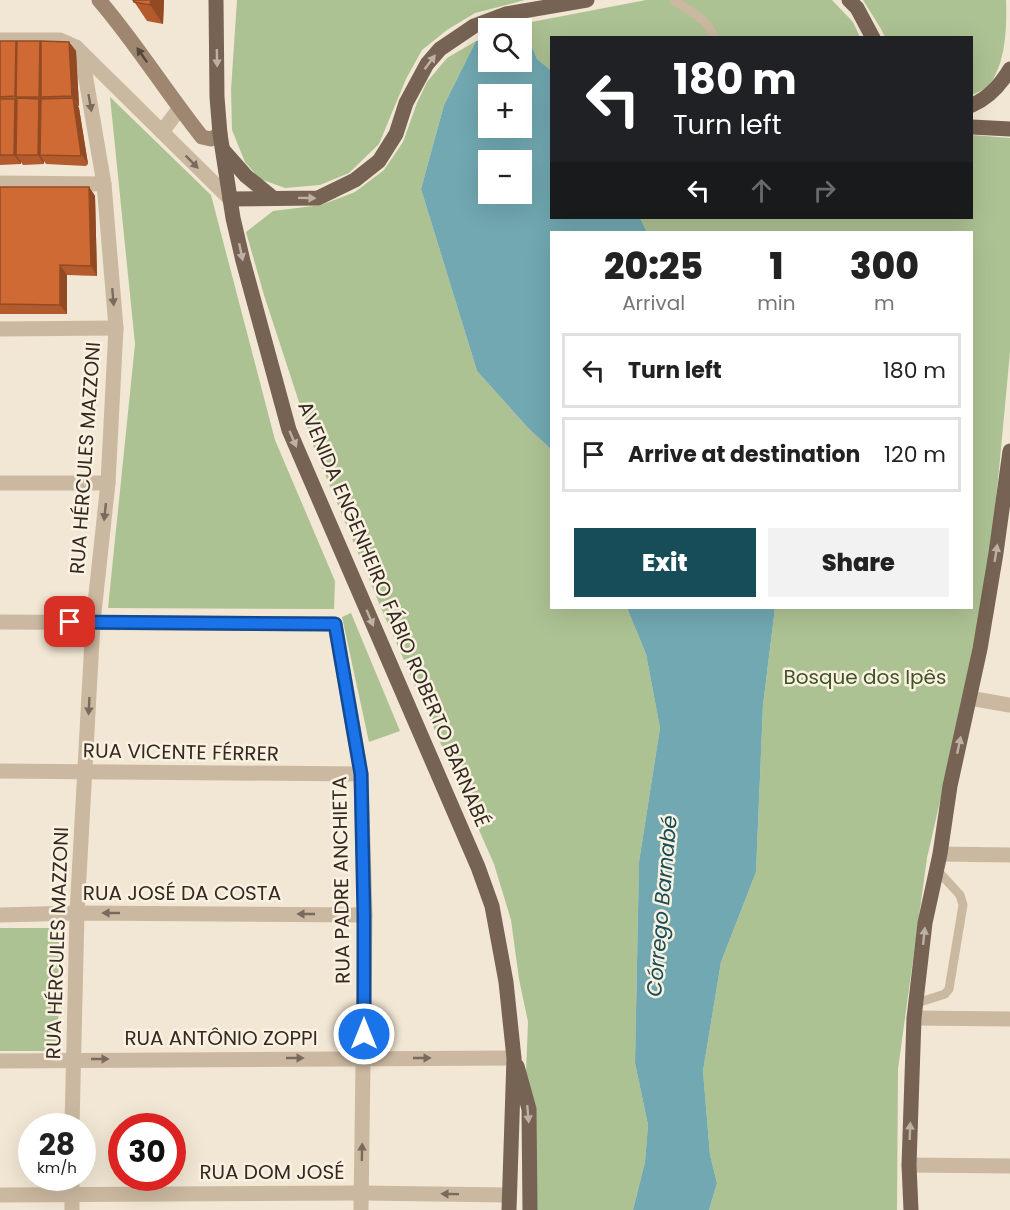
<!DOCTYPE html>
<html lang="en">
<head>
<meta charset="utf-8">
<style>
  body { margin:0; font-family:Poppins,sans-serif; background:#f2f2f2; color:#222; height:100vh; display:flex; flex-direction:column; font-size:22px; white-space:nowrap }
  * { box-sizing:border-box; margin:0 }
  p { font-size:20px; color:#767676 }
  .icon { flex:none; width:33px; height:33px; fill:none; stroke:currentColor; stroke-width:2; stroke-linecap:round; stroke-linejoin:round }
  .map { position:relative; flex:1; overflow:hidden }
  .drawer { position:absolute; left:550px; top:231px; width:423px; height:378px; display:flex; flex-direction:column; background:#fff; border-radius:0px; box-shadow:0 6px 24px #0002 }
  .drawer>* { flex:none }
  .banner { position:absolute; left:550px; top:36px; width:423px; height:183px; border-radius:0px; box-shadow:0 6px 24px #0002; background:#202124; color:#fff; overflow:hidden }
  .buttons { position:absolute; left:478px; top:18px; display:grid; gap:12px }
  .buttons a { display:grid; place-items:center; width:54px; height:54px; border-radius:0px; background:#fff; box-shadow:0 6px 24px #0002; font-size:30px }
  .speed { position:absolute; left:18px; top:1113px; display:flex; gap:12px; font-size:30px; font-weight:700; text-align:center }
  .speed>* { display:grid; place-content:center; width:78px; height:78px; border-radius:50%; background:#fff; box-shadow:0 6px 24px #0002; line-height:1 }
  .speed small { font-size:15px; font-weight:400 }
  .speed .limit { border:9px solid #d22; background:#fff; color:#111 }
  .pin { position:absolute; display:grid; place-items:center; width:51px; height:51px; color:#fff; margin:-26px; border-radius:12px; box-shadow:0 3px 9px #0006 }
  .me { position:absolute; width:66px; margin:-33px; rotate:0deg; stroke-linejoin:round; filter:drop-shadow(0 0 4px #0008) }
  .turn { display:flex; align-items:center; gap:21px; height:126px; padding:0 24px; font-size:27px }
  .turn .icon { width:78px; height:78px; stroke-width:2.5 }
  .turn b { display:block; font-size:42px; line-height:51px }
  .lanes { display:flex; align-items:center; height:57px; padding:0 24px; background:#0003; justify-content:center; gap:30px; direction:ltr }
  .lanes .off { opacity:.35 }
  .eta { display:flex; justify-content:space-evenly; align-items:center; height:102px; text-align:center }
  .eta b { font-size:36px; font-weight:800; line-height:42px }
  .primary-button { display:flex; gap:12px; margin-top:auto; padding:12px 24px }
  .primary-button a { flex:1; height:69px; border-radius:0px; background:#164d58; color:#fff; font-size:24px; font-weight:800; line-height:69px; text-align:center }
  .primary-button a+a { background:#f2f2f2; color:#222 }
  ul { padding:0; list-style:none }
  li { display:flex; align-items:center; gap:18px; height:75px; margin:0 12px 9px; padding:0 12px; border:3px solid #e0e0e0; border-radius:0px }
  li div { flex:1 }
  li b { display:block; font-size:22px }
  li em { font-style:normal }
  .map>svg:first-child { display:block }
  .green { fill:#adc293 }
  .water { fill:#71a8b1; fill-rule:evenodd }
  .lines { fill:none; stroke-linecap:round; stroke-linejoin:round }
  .lane { stroke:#cbb8a0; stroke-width:9 }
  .street { stroke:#cbb8a0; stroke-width:15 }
  .secondary { stroke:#9e8671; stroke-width:15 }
  .primary { stroke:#776353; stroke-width:15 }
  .wall { fill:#b35b2d }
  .shaded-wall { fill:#924a24 }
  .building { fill:#d06a34; stroke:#924a24; stroke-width:1.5 }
  .oneway { fill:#54463b }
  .oneway2 { fill:#bfb1a1 }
  .oneway3 { fill:#786a5c }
  .route-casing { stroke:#114b97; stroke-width:15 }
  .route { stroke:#1a73e8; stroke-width:10 }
  .labels { text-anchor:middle; stroke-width:5; stroke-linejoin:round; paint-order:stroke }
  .street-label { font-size:20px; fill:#342a24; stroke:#faf1e0 }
  .park-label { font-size:20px; fill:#3e5426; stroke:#faf1e0 }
  .water-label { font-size:21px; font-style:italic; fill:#164d58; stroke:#faf1e0 }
</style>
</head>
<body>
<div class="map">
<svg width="1010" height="1210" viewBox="0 0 1010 1210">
  <rect width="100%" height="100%" fill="#f2e7d4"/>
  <g class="green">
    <polygon points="237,0 525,0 475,13 447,30 422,50 406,79 379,144 349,173 320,185 285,188 260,179 245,162 232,130 231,90"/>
    <polygon points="646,0 832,0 853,22 860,37 552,38 552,71 537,59 530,42 522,32 522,28 519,28 516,25"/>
    <path d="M863,0H1006C1007,26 1006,66 988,86C984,90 977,92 972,95V38L885,37L881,29Z"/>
    <polygon points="476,41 444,105 421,189 477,371 529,429 552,450 552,608 627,608 646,654 660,728 639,862 635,1063 648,1125 645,1162 633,1210 536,1210 526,1073 528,1022 519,979 511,920 494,864 384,615 314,448 264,295 246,232 273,211 321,205 355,192 384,170 403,142 417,103 427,82 447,58"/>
    <polygon points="110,97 211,195 275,440 335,581 334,609 108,608 135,344"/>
    <polygon points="972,135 1010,138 1010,352 999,470 990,556 977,640 927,858 898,1069 897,1210 709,1210 717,1183 710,1155 703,1071 721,962 756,872 763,705 775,608 972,608 972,232 647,232 640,218 972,218"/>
    <polygon points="351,613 400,731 369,742 342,617"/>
    <polygon points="0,928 59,928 58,1051 0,1051"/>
  </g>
  <g class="water">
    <path d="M489,39V62H522V39L530,42L537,59L552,71V218H640L647,232H552V450L529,429L477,371L421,189L444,105L476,41ZM489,94H522V128H489ZM489,160H522V194H489Z"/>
    <polygon points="627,608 775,608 763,705 756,872 721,962 703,1071 710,1155 717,1183 709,1210 633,1210 645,1162 648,1125 635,1063 639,862 660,728 646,654"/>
  </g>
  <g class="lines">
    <g class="lane">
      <path d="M674,0C690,13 708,17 714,38"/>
      <polyline points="917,1003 945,994 949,989 963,905 960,895 937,870"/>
    </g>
    <g class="street">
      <polyline points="0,40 60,40 76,47 230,199"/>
      <polyline points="162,132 179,109"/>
      <polyline points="0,183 104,184"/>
      <polyline points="0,329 116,328"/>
      <polyline points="0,483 108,483"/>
      <polyline points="0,622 335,624 361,774 365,915 361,1210"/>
      <polyline points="969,698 1010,705"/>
      <polyline points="0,771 361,774"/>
      <polyline points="940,854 1010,855"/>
      <polyline points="0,915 77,913 365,915"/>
      <polyline points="914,1018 1010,1019"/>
      <polyline points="0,1061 514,1058"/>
      <polyline points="72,1126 77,913 93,622 108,483 116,328 104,184 83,62 76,47"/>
      <polyline points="909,1165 1010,1166"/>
      <polyline points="0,1195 361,1193 509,1195"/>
      <polyline points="72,1210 72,1178"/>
    </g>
    <path class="secondary" d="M99,0C136,43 166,92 202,137L211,139L220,134"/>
    <g class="primary">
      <polyline points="216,0 217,97 220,134 233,218 243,261 289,430 478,867 492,906 506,982 514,1058 509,1210"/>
      <polyline points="849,0 857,8 873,38"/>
      <path d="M972,105C989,98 1001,84 1010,69"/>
      <polyline points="972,127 1010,129"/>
      <polyline points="223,150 246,176 272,197"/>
      <polyline points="230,199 318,198 355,180 379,161 396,134 406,103 427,64 440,49 474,26 506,14 587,0"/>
      <polyline points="517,1066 529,1109 530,1210"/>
      <polyline points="911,1210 909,1165 914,1018 925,923 940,854 950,786 980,649 996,553 1010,451"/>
    </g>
  </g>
  <g class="wall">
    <polygon points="133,0 164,0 163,24 147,21"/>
    <polygon points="0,41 17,43 40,41 41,43 69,42 76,51 79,106 78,106 79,108 88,164 86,166 46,164 44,161 44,164 23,165 21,162 21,164 0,165"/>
    <polygon points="0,187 89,187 95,196 97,276 67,275 67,314 0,314"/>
  </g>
  <g class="shaded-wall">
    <polygon points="151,0 164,0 163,24 150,5"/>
    <polygon points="16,41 23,50 16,97 22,106 15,96"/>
    <polygon points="40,41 46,50 41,97 45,103 45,106 39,97"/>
    <polygon points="69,42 76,51 79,106 72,96"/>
    <polygon points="73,98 79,108 88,164 81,154"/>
    <polygon points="15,99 21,108 16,155 21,162 21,164 14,155"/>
    <polygon points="39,99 45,108 40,155 44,161 44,164 38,155"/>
    <polygon points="89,187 95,196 97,276 91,266"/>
    <polygon points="60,265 67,275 67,314 60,305"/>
  </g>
  <g class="building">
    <polygon points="133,0 151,0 150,5 134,2"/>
    <polygon points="0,41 16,41 15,96 0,97"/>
    <polygon points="17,41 40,41 39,97 16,97"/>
    <polygon points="41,41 69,42 72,96 41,97"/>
    <polygon points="17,98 39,99 38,155 16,155"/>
    <polygon points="73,98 81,154 80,156 40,155 41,99"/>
    <polygon points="0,99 15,99 14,155 0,155"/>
    <polygon points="0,187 89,187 91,266 60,265 60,305 0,304"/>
  </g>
  <defs><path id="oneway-solid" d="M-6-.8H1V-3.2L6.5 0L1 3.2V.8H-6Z" transform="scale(1.5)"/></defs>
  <use class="oneway" href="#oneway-solid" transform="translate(142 55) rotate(-125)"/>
  <g class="oneway2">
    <use href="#oneway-solid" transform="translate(217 58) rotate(89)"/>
    <use href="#oneway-solid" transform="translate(430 62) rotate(-53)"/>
    <use href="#oneway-solid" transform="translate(307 198) rotate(1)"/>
    <use href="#oneway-solid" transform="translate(241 252) rotate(78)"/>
    <use href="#oneway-solid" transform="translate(293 439) rotate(67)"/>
    <use href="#oneway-solid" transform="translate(996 553) rotate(-81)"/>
    <use href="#oneway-solid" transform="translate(370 618) rotate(67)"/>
    <use href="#oneway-solid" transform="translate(959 745) rotate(-78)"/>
    <use href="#oneway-solid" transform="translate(924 936) rotate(-84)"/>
    <use href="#oneway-solid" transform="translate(528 1114) rotate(85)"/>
    <use href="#oneway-solid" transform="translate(910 1131) rotate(-88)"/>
  </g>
  <g class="oneway3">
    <use href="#oneway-solid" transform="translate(90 103) rotate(80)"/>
    <use href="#oneway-solid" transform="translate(192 162) rotate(45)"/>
    <use href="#oneway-solid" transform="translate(113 297) rotate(85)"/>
    <use href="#oneway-solid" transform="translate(105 512) rotate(96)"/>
    <use href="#oneway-solid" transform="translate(89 706) rotate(93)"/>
    <use href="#oneway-solid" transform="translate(111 913) rotate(-180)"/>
    <use href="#oneway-solid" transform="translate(306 914) rotate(-180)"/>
    <use href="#oneway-solid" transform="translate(295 1058)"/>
    <use href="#oneway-solid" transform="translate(422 1058)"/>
    <use href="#oneway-solid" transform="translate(100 1059)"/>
    <use href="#oneway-solid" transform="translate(362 1152) rotate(-89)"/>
    <use href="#oneway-solid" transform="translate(450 1194) rotate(-179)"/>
  </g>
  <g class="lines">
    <defs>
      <polyline id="route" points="70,622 335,624 361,774 364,915 364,1034"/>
    </defs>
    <use href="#route" class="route-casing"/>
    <use href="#route" class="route"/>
  </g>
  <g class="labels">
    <g class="street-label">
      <text transform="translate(85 458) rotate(-86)" y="7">RUA HÉRCULES MAZZONI</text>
      <text transform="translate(394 614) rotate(67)" y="7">AVENIDA ENGENHEIRO FÁBIO ROBERTO BARNABÉ</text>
      <text transform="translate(181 752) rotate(1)" y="7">RUA VICENTE FÉRRER</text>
      <text transform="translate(341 880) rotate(-91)" y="7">RUA PADRE ANCHIETA</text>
      <text x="182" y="900">RUA JOSÉ DA COSTA</text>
      <text transform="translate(57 943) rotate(-88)" y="7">RUA HÉRCULES MAZZONI</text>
      <text x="221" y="1045">RUA ANTÔNIO ZOPPI</text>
      <text x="272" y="1179">RUA DOM JOSÉ</text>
    </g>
    <g class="park-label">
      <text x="865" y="684">Bosque dos Ipês</text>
    </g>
    <g class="water-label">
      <text transform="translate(662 906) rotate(-85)" y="7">Córrego Barnabé</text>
    </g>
  </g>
</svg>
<div class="buttons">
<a><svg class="icon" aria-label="search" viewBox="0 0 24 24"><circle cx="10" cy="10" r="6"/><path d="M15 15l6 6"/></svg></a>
<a>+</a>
<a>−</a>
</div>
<div class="speed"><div>28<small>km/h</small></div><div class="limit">30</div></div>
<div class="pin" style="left:70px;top:622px;background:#d93025"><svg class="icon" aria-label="arrive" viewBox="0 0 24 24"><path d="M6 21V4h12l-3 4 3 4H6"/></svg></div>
<svg class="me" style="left:364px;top:1034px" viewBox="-20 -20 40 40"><circle r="17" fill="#1a73e8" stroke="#fff" stroke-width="3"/><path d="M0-11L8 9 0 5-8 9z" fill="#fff"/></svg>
<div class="banner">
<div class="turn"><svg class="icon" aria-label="left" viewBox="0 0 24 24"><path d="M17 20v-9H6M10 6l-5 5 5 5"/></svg><div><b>180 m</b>Turn left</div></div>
<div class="lanes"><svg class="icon" aria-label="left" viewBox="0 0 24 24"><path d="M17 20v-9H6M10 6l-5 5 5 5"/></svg><svg class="icon off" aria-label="ahead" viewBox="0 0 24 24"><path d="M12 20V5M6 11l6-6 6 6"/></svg><svg class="icon off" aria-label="right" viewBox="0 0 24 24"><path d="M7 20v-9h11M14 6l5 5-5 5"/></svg></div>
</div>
<section class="drawer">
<div class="eta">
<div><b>20:25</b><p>Arrival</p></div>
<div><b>1</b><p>min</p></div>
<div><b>300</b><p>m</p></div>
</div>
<ul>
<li><svg class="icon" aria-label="left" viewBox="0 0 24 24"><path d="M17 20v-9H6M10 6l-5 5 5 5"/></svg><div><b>Turn left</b></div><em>180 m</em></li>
<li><svg class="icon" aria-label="arrive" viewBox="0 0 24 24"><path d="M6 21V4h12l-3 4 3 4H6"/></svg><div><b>Arrive at destination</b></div><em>120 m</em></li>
</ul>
<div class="primary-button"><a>Exit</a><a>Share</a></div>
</section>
</div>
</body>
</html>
